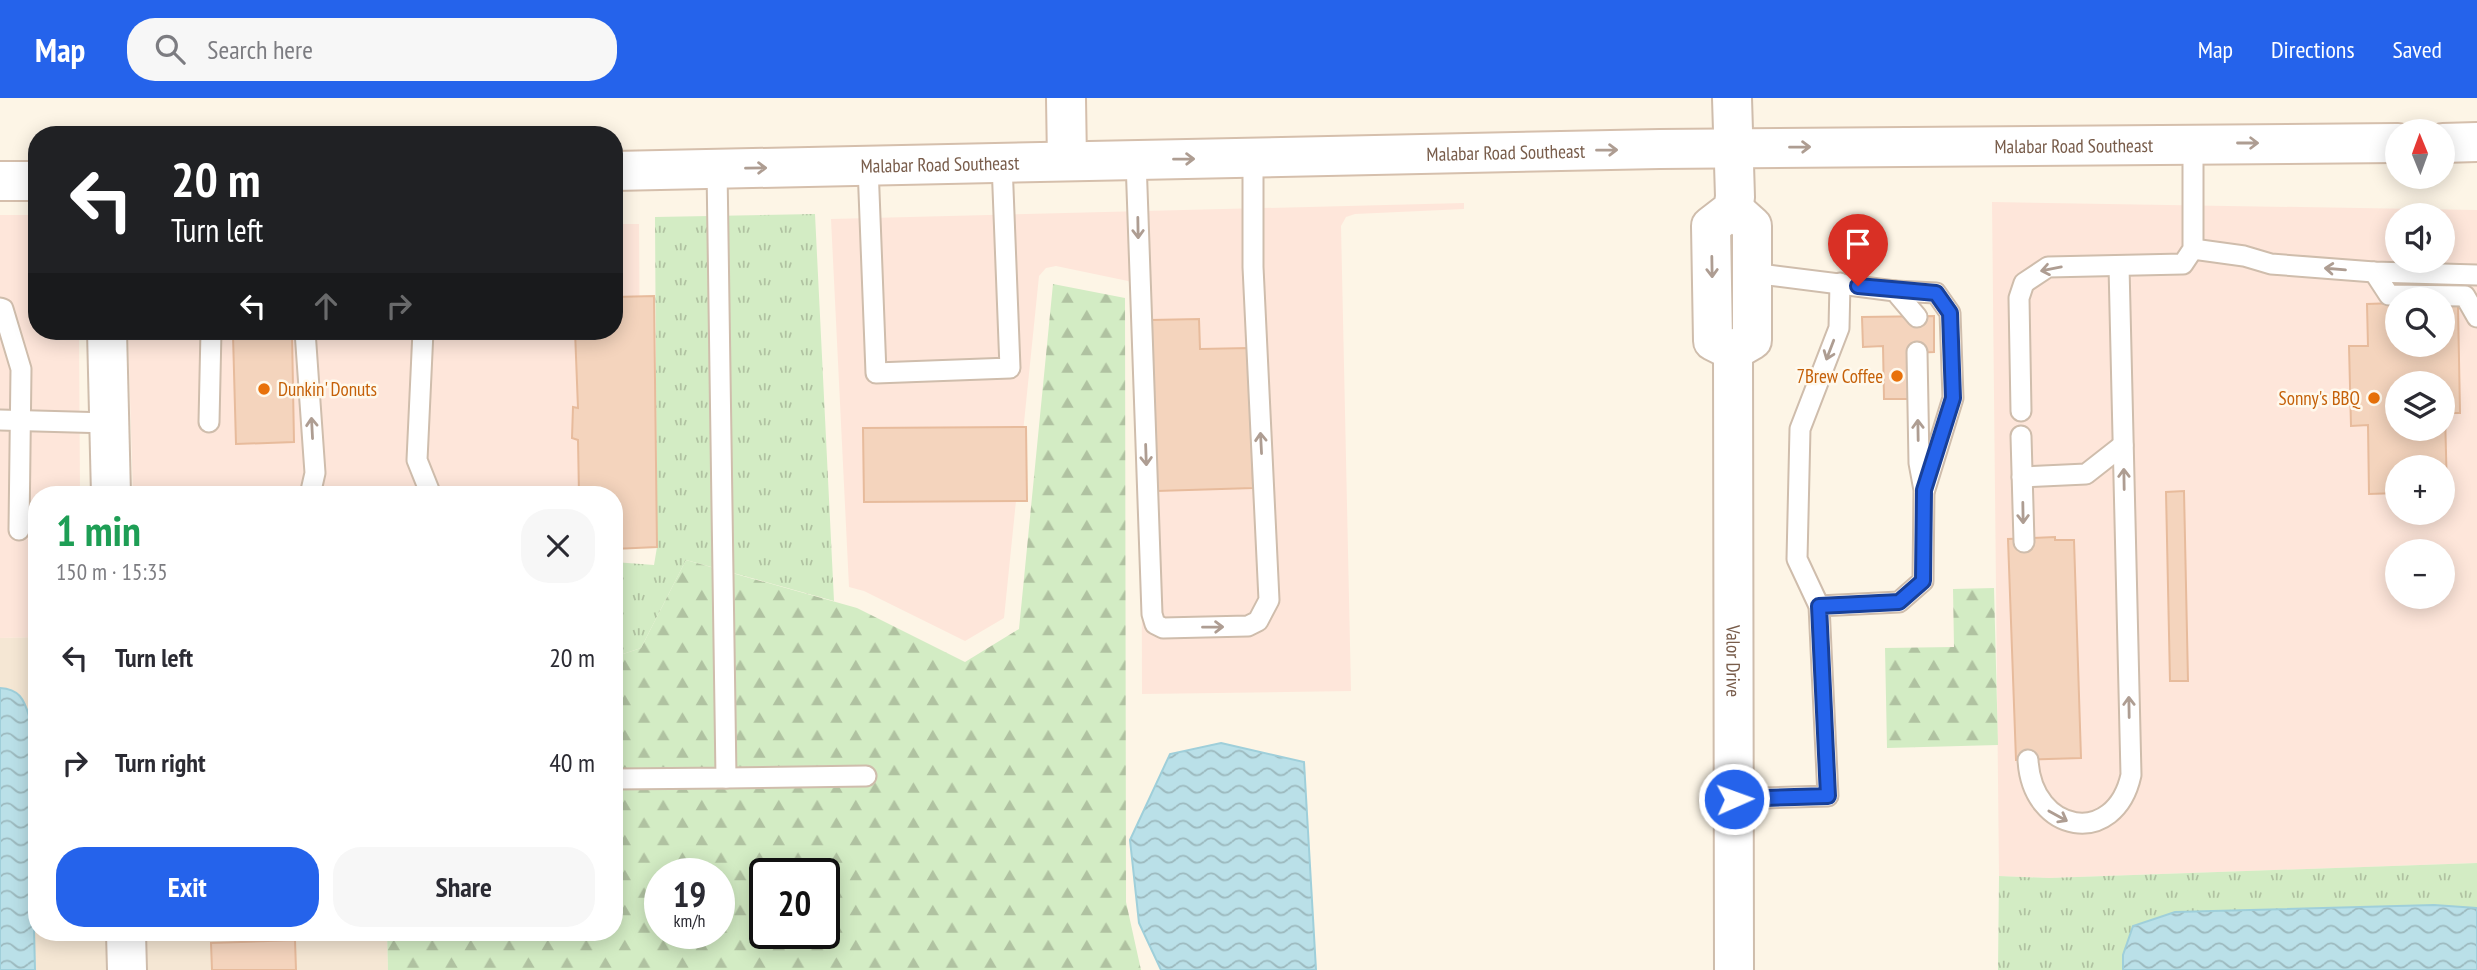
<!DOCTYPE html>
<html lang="en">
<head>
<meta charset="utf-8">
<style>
  body { margin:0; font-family:"PT Sans Narrow",sans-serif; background:#f7f7f7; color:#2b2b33; height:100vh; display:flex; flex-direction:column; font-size:26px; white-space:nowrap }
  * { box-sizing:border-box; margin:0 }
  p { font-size:23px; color:#7c7c81 }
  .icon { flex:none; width:38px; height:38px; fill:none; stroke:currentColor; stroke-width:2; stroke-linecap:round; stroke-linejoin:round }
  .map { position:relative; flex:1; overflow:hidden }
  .details { position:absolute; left:28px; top:388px; width:595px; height:455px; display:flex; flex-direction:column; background:#fff; border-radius:28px; box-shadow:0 4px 18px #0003 }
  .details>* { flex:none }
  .banner { position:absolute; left:28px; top:28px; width:595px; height:214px; border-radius:28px; box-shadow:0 4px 18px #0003; background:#202124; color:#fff; overflow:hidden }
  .needle { width:46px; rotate:359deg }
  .fabs { position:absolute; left:2385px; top:21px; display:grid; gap:14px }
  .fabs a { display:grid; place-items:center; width:70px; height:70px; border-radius:50%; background:#fff; box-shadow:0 4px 18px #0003; font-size:35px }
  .speed { position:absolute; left:644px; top:760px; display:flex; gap:14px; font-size:35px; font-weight:700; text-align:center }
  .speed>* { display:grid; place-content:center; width:91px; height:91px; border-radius:50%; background:#fff; box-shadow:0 4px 18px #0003; line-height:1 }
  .speed small { font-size:18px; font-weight:400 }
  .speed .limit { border:4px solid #111; border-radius:10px; background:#fff; color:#111 }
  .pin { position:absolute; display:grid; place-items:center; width:60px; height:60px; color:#fff; margin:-72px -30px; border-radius:50% 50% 50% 0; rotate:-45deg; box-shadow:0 0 7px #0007 }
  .pin .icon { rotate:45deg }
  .me { position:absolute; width:77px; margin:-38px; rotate:88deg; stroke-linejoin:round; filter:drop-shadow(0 0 5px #0008) }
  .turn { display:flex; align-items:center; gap:24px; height:147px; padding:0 28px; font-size:32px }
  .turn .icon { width:91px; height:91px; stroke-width:2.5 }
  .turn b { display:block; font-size:49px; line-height:60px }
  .lanes { display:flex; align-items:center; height:66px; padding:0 28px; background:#0003; justify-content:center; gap:35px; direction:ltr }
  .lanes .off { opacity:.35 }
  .round { display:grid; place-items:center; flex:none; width:74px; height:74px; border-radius:28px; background:#f7f7f7 }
  .summary { display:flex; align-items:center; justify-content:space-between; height:119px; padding:0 28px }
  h1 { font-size:42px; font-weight:700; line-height:52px; color:#1e9e55 }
  .button { display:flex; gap:14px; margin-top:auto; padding:14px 28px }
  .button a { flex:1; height:80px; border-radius:28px; background:#2563eb; color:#fff; font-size:28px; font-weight:700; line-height:80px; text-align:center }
  .button a+a { background:#f7f7f7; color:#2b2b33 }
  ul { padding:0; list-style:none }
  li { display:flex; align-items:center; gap:21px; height:105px; padding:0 28px }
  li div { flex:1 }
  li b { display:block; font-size:26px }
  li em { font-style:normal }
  header { display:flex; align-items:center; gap:42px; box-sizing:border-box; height:98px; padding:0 35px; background:#2563eb; color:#fff }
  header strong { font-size:33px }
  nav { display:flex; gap:38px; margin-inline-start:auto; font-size:24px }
  .search { width:490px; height:63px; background:#f7f7f7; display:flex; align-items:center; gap:18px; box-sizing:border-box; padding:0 24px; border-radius:28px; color:#7c7c81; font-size:26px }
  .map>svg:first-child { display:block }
  .residential { fill:#f5e7d4 }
  .commercial { fill:#fee6da; fill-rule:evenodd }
  .grass { fill:url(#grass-tufts) }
  .forest { fill:url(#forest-firs); fill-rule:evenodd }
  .water { fill:url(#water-waves); stroke:#9fcfda; stroke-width:2 }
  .building { fill:#f4d4bd; stroke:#e7bb9c; stroke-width:2; fill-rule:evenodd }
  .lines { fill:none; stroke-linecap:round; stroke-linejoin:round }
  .service-casing { stroke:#cfbdac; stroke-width:23 }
  .minor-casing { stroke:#cfbdac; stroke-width:42 }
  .secondary-casing { stroke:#d5bfac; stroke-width:42 }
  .service { stroke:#fff; stroke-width:19 }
  .minor { stroke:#fff; stroke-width:38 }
  .secondary { stroke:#fff; stroke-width:38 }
  .oneway { stroke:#ae9d92 }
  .route-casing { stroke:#184099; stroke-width:18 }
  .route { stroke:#2563eb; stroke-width:12 }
  .food-dot { fill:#e8710a; stroke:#fff9ed; stroke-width:2.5 }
  .labels { text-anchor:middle; stroke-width:5; stroke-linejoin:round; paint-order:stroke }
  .street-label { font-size:19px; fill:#785c4a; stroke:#fff9ed }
  .food-label { font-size:19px; fill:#c56008; stroke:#fff9ed; text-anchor:end }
</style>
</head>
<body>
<header>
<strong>Map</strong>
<div class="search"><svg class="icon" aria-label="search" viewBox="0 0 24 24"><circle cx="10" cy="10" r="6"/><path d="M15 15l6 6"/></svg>Search here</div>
<nav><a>Map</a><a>Directions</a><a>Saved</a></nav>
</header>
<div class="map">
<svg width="2477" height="872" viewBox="0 0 2477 872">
  <defs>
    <pattern id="grass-tufts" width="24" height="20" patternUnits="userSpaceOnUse" patternTransform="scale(1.75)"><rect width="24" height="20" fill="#d3ecc4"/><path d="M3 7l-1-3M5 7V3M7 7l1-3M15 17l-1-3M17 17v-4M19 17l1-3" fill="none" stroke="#b0c2a1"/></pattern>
    <pattern id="forest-firs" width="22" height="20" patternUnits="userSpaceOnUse" patternTransform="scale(1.75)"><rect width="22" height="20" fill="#d3ecc4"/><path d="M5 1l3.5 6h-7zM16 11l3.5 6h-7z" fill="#b0c2a1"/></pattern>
    <pattern id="water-waves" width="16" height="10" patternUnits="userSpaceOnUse" patternTransform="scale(1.75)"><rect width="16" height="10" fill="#bae0e8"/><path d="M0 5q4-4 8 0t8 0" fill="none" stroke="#9cb9be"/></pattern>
  </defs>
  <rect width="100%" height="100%" fill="#fdf5e6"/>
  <polygon class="residential" points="37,539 37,835 387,835 388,872 0,872 0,540"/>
  <g class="commercial">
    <path d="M1992,104L2477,112V765L2049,780L1999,778ZM2398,117H2443V163H2398ZM2398,201H2443V247H2398ZM2398,285H2443V331H2398ZM2398,369H2443V415H2398ZM2398,453H2443V499H2398Z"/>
    <polygon points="1464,105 1464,111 1355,116 1346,119 1341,128 1351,593 1142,596 1141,200 1137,188 1128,183 1056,168 1046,170 1039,178 1004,520 965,543 864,493 849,489 831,121"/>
    <polygon points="0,117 37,117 37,233 79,233 80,397 37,397 37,539 0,540"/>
    <polygon points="614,126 639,126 641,448 614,397 133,397 128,233 614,233"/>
  </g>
  <g class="grass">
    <polygon points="815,116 834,503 686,462 641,550 614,559 614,464 654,467 657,449 655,119"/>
    <polygon points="2477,765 2477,810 2434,807 2123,857 2123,872 1998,872 1999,778 2049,780"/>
  </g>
  <g class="forest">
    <path d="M1053,186L1125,200L1126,804L1141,872H388L387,835H614V559L641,550L686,462L857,510L965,564L1019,531ZM660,775H719V835H660ZM765,775H824V835H765Z"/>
    <polygon points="1994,490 1998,647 1887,650 1885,550 1954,549 1953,491"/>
  </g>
  <g class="water">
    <path d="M0,590C19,591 24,601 29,618L35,872H0Z"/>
    <polygon points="1221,645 1304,664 1316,872 1161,872 1139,825 1130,742 1170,656"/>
    <polygon points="2434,807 2477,810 2477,872 2123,872 2123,857 2133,828 2175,814"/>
  </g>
  <g class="building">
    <polygon points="654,198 657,449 614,451 614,397 579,397 578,342 572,340 573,309 578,310 575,233 614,233 614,199"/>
    <path d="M2395,205L2398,247H2443V208H2458L2460,315H2445L2447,394L2443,395V369H2398V395L2369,396L2368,327L2351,328L2349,248H2368L2367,206ZM2398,285H2443V331H2398Z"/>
    <polygon points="1934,218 1934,254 1910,255 1911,301 1884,301 1883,248 1863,249 1862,219"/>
    <polygon points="1199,221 1200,251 1249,250 1253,390 1157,393 1151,222"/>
    <polygon points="292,236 294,344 236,346 233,237"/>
    <polygon points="1026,329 1027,403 864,404 863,330"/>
    <polygon points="2184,393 2188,583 2170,583 2166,394"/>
    <polygon points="2055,439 2055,442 2074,442 2081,660 2016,662 2008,441"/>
    <polygon points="295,842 296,872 212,872 211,845"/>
  </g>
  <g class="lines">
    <defs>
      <g id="service">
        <polyline points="1136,62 1152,516 1155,526 1163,530 1248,528 1258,523 1269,502 1253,169 1253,60"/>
        <polyline points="868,68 876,275 1010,270 1002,65"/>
        <polyline points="2193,151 2244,158 2271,166 2374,174 2477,177"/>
        <polyline points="2374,174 2389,197 2465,198 2477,219"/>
        <polyline points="1752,175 1895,193 1917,219"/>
        <polyline points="1895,193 1936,195 1950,215 1953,300 1925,391"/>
        <polyline points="0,210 3,211 21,271 19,432"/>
        <polyline points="305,233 315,375 310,397"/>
        <polyline points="423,233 417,362 431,397"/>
        <polyline points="2021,313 2019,200 2024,185 2048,169 2183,166 2193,151 2193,46"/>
        <polyline points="0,322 109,325"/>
        <polyline points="209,324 211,233"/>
        <polyline points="2021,338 2024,444"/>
        <polyline points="2022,379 2086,376 2123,347"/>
        <polyline points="1819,508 1899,504 1923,483 1924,392 1919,365 1917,254"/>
        <path d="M2028,662C2032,736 2115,750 2131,677L2119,168"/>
        <polyline points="726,680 866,678"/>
        <polyline points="614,681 726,680 717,71"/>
        <polyline points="1734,701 1828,698 1819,508 1797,461 1800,331 1839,230 1840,185"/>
      </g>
      <g id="minor">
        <polyline points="1732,0 1735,99 1733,111 1711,128 1713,243 1733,253"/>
        <polyline points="1733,111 1752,128 1752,242 1733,253"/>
        <polyline points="107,233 111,397"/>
        <path id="s1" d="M1733,253L1734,872"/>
        <polyline points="126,835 127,872"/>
      </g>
      <g id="secondary">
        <polyline points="1066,0 1067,63"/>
        <polyline points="2443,45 2477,44"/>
        <path id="s2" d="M614,73L1660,51L2398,45"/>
        <polyline points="0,83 37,83"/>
      </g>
    </defs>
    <use href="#service" class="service-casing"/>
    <use href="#minor" class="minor-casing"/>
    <use href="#secondary" class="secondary-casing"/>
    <use href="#service" class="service"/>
    <use href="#minor" class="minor"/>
    <use href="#secondary" class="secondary"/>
  </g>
  <defs><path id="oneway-shaft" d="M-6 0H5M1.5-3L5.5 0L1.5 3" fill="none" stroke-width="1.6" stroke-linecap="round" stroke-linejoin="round" transform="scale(1.75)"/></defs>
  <g class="oneway">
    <use href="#oneway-shaft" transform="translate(2248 45)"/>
    <use href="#oneway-shaft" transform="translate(1800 49) rotate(-1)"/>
    <use href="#oneway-shaft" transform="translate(1607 52) rotate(-1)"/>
    <use href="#oneway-shaft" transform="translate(1184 61) rotate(-1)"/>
    <use href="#oneway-shaft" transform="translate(756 70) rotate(-1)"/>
    <use href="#oneway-shaft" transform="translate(1138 130) rotate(89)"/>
    <use href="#oneway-shaft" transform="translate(1712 169) rotate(89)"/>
    <use href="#oneway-shaft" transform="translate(2051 171) rotate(169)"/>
    <use href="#oneway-shaft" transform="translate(2335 171) rotate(-175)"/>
    <use href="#oneway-shaft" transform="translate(1830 252) rotate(111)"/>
    <use href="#oneway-shaft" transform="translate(312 330) rotate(-93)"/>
    <use href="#oneway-shaft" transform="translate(1918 332) rotate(-91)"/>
    <use href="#oneway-shaft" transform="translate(1261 345) rotate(-93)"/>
    <use href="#oneway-shaft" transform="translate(1146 357) rotate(88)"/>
    <use href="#oneway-shaft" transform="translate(2124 381) rotate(-91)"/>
    <use href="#oneway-shaft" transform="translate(2023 415) rotate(89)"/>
    <use href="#oneway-shaft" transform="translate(1213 529) rotate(-1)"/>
    <use href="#oneway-shaft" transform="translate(2129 609) rotate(-91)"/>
    <use href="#oneway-shaft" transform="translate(2058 718) rotate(29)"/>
  </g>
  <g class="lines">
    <defs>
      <polyline id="route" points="1734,701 1828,698 1819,508 1899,504 1923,483 1924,392 1953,300 1950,215 1936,195 1858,188"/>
    </defs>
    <use href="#route" class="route-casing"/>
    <use href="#route" class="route"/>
  </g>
  <g class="food-dot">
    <circle cx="1897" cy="278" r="7"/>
    <circle cx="264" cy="291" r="7"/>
    <circle cx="2374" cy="300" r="7"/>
  </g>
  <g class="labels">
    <g class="street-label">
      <text dy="7" stroke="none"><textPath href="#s2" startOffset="1460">Malabar Road Southeast</textPath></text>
      <text dy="7" stroke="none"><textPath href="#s2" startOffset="892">Malabar Road Southeast</textPath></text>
      <text dy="7" stroke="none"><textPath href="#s2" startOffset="326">Malabar Road Southeast</textPath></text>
      <text dy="7" stroke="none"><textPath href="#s1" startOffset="310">Valor Drive</textPath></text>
    </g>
    <g class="food-label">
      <text x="1883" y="285">7Brew Coffee</text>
      <text x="278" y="298" text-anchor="start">Dunkin' Donuts</text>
      <text x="2360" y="307">Sonny's BBQ</text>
    </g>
  </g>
</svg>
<div class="fabs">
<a><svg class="needle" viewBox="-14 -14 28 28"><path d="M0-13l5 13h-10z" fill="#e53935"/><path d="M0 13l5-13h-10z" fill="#7c7c81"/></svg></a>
<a><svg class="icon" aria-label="sound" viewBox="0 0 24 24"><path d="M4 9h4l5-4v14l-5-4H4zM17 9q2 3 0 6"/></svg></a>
<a><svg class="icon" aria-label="search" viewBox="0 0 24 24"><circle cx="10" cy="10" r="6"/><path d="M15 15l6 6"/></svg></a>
<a><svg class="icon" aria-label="layers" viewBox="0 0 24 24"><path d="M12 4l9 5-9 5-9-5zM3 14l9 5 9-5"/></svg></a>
<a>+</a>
<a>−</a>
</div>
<div class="speed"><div>19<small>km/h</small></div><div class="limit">20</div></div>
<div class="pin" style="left:1858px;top:188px;background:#d93025"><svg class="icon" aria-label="arrive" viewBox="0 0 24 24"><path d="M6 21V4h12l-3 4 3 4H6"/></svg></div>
<svg class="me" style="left:1734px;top:701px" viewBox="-20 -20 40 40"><circle r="17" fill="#2563eb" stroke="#fff" stroke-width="3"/><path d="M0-11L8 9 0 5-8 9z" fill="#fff"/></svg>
<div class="banner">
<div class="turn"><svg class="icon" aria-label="left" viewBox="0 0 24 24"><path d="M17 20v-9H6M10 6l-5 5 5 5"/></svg><div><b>20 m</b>Turn left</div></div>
<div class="lanes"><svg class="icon" aria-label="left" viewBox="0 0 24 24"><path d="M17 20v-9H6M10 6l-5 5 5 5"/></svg><svg class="icon off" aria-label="ahead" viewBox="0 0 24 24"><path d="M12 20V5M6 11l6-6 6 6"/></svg><svg class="icon off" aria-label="right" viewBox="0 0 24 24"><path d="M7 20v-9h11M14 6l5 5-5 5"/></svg></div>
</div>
<section class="details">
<div class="summary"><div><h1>1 min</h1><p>150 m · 15:35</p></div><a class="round"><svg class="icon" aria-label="close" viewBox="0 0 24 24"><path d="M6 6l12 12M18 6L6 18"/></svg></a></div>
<ul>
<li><svg class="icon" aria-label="left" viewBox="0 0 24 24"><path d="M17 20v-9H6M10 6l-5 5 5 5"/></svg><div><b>Turn left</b></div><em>20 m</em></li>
<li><svg class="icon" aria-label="right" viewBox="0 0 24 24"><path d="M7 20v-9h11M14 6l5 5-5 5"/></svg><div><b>Turn right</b></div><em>40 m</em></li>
</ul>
<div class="button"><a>Exit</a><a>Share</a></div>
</section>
</div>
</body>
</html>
